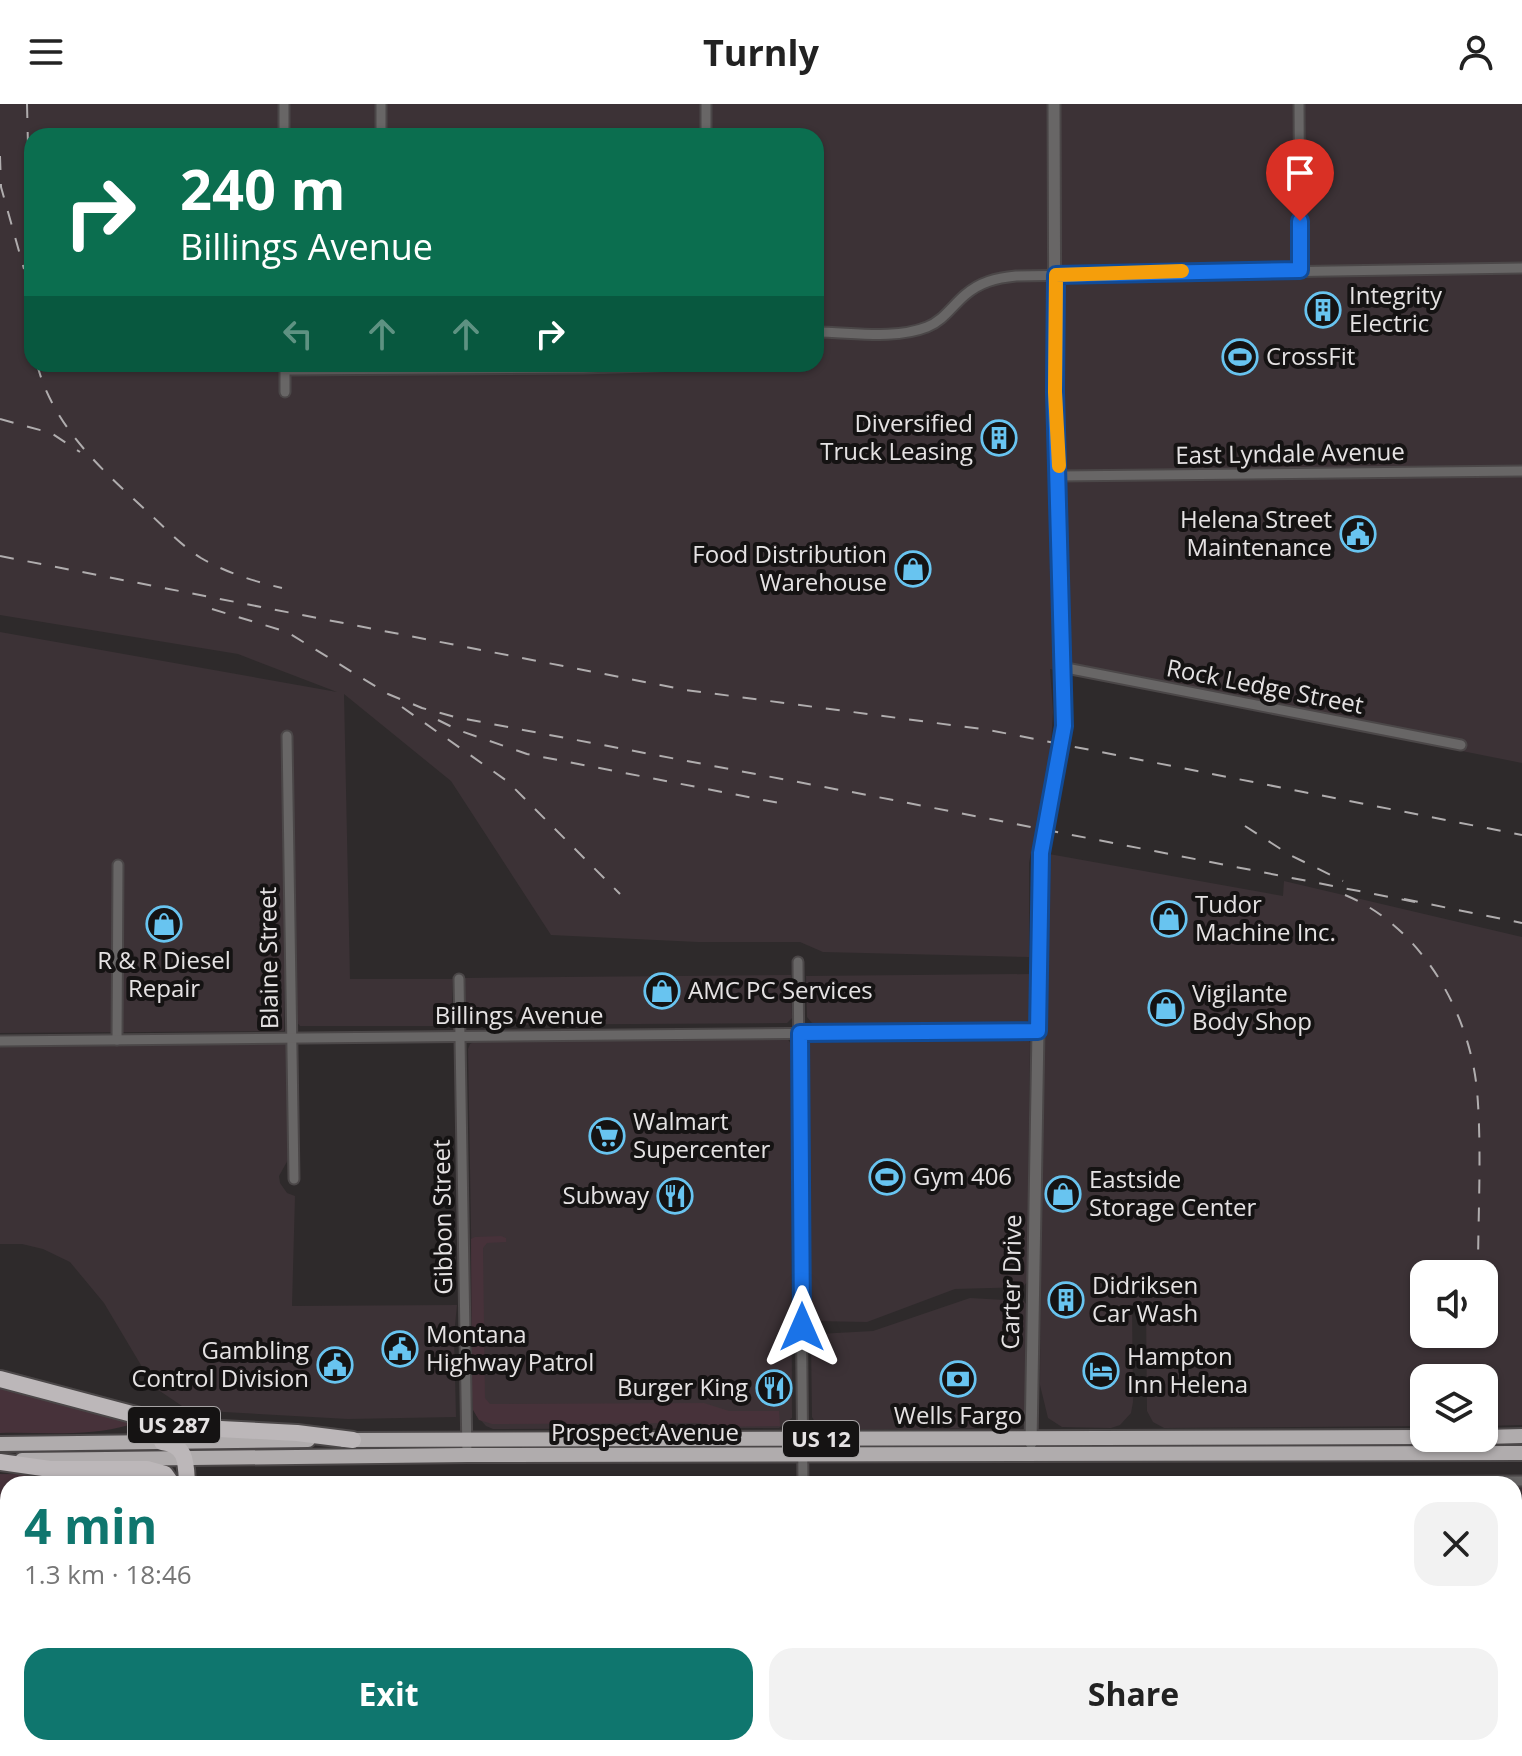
<!DOCTYPE html>
<html lang="en">
<head>
<meta charset="utf-8">
<style>
  body { margin:0; font-family:"Open Sans",sans-serif; background:#f2f2f2; color:#222; height:100vh; display:flex; flex-direction:column; font-size:30px; white-space:nowrap }
  * { box-sizing:border-box; margin:0 }
  p { font-size:26px; color:#767676 }
  .icon { flex:none; width:44px; height:44px; fill:none; stroke:currentColor; stroke-width:2; stroke-linecap:round; stroke-linejoin:round }
  .map { position:relative; flex:1; overflow:hidden }
  .sheet { position:absolute; left:0px; top:1372px; width:1522px; height:280px; display:flex; flex-direction:column; background:#fff; border-radius:24px 24px 0 0; box-shadow:0 2px 6px #0004 }
  .sheet>* { flex:none }
  .hud { position:absolute; left:24px; top:24px; width:800px; height:244px; border-radius:24px; box-shadow:0 2px 6px #0004; background:#0b6e4f; color:#fff; overflow:hidden }
  .controls { position:absolute; left:1410px; top:1156px; display:grid; gap:16px }
  .controls a { display:grid; place-items:center; width:88px; height:88px; border-radius:16px; background:#fff; box-shadow:0 2px 6px #0004; font-size:40px }
  .pin { position:absolute; display:grid; place-items:center; width:68px; height:68px; color:#fff; margin:-82px -34px; border-radius:50% 50% 50% 0; rotate:-45deg; box-shadow:0 0 8px #0007 }
  .pin .icon { rotate:45deg }
  .me { position:absolute; width:88px; margin:-44px; rotate:0deg; stroke-linejoin:round; filter:drop-shadow(0 0 6px #0008) }
  .turn { display:flex; align-items:center; gap:28px; height:168px; padding:0 24px; font-size:36px }
  .turn .icon { width:104px; height:104px; stroke-width:2.5 }
  .turn b { display:block; font-size:56px; line-height:68px }
  .lanes { display:flex; align-items:center; height:76px; padding:0 24px; background:#0003; justify-content:center; gap:40px; direction:ltr }
  .lanes .off { opacity:.35 }
  .round { display:grid; place-items:center; flex:none; width:84px; height:84px; border-radius:24px; background:#f2f2f2 }
  .headline { display:flex; align-items:center; justify-content:space-between; height:136px; padding:0 24px }
  h1 { font-size:48px; font-weight:700; line-height:60px; color:#0f766e }
  .primary-button { display:flex; gap:16px; margin-top:auto; padding:16px 24px }
  .primary-button a { flex:1; height:92px; border-radius:24px; background:#0f766e; color:#fff; font-size:32px; font-weight:700; line-height:92px; text-align:center }
  .primary-button a+a { background:#f2f2f2; color:#222 }
  header { display:flex; justify-content:space-between; align-items:center; height:104px; padding:0 24px; background:#fff; font-size:36px; font-weight:700 }
  .map>svg:first-child { display:block }
  .built { fill:#3c3236; fill-rule:evenodd }
  .green { fill:#47323a }
  .lines { fill:none; stroke-linecap:round; stroke-linejoin:round }
  .stream { stroke:#00121c; stroke-width:2 }
  .minor-casing { stroke:#4b4748; stroke-width:13 }
  .tertiary-casing { stroke:#4b4748; stroke-width:15 }
  .secondary-casing { stroke:#4b4748; stroke-width:16 }
  .trunk-casing { stroke:#4b4748; stroke-width:18 }
  .motorway-casing { stroke:#4b4748; stroke-width:20 }
  .minor { stroke:#686666; stroke-width:9 }
  .tertiary { stroke:#686666; stroke-width:11 }
  .secondary { stroke:#8a8788; stroke-width:12 }
  .trunk { stroke:#b0acad; stroke-width:14 }
  .motorway { stroke:#bcb7b9; stroke-width:16 }
  .rail { stroke:#b0adae; stroke-width:2; stroke-dasharray:14 14; stroke-linecap:butt }
  .route-casing { stroke:#114b97; stroke-width:20 }
  .route { stroke:#1a73e8; stroke-width:14 }
  .slow { stroke:#f59e0b; stroke-width:14 }
  .labels { text-anchor:middle; stroke-width:8; stroke-linejoin:round; paint-order:stroke }
  .shield { fill:#151313; stroke:#a7a4a5; stroke-width:2 }
  .shield-label { font-size:22px; font-weight:bold; fill:#e5e2e3 }
  .poi-label { font-size:24px; fill:#e5e2e3; stroke:#151313; text-anchor:start }
  .street-label { font-size:24px; fill:#e5e2e3; stroke:#151313 }
</style>
</head>
<body>
<header><svg class="icon" aria-label="menu" viewBox="0 0 24 24"><path d="M4 6h16M4 12h16M4 18h16"/></svg>Turnly<svg class="icon" aria-label="person" viewBox="0 0 24 24"><circle cx="12" cy="8" r="4"/><path d="M4 21q1-7 8-7t8 7"/></svg></header>
<div class="map">
<svg width="1522" height="1652" viewBox="0 0 1522 1652">
  <rect width="100%" height="100%" fill="#2e2a2b"/>
  <g class="built">
    <path d="M0,0H1522V659L1050,565L1053,608L1050,655L1029,759V853L823,848L800,838H698L551,831L451,677L344,590L350,875H453L451,919L448,922H300L295,916L294,876H285L284,927L0,929V528L337,588L238,550L0,511ZM32,32H816V260H32Z"/>
    <path d="M1049,750L1283,792L1284,777L1522,833V1321L1484,1322V1274H1424V1322L1164,1324L1153,1318L1147,1307L1146,1202L1132,1201L1133,1298L1131,1309L1120,1321L1111,1324L1062,1323L1048,1314L1040,1281L1041,1073ZM1424,1170H1484V1230H1424Z"/>
    <polygon points="1031,870 1031,915 1024,920 846,922 812,919 807,913 806,872"/>
    <polygon points="791,871 792,914 787,919 471,921 466,915 465,874"/>
    <polygon points="787,934 791,940 792,1314 779,1324 493,1325 486,1322 476,1311 474,1301 468,945 470,940 475,937"/>
    <polygon points="814,934 1028,934 1030,939 1027,1178 1023,1183 955,1185 867,1218 814,1217 811,1213 808,939"/>
    <polygon points="287,938 289,1054 279,1072 280,1079 287,1089 295,1092 292,1202 457,1201 454,1231 456,1313 348,1315 224,1308 182,1302 154,1283 104,1199 70,1158 43,1145 22,1140 0,1140 0,942"/>
    <polygon points="970,1194 1024,1197 1028,1203 1027,1304 1023,1313 1014,1321 1001,1324 826,1326 816,1320 812,1313 811,1237 814,1233 818,1230 873,1227"/>
    <polygon points="1514,1383 1522,1383 1522,1652 1306,1652 1306,1644 1514,1644"/>
    <polygon points="226,1644 644,1644 636,1652 229,1652"/>
    <rect x="983" y="1644" width="152" height="8"/>
  </g>
  <g class="green">
    <polygon points="501,1132 506,1134 506,1138 487,1139 483,1144 485,1294 490,1300 704,1299 729,1307 779,1307 780,1322 708,1323 701,1319 492,1320 479,1316 473,1306 472,1291 471,1135 475,1133"/>
    <path d="M0,1281L132,1316L129,1321C89,1333 42,1328 0,1329Z"/>
    <polygon points="0,1370 143,1371 155,1375 161,1380 8,1380 8,1469 0,1459"/>
  </g>
  <g class="lines">
    <polyline class="stream" points="635,1380 639,1374"/>
    <defs>
      <g id="minor">
        <polyline points="284,0 284,32"/>
        <polyline points="381,0 381,32"/>
        <polyline points="706,0 706,32"/>
        <polyline points="1299,0 1300,166"/>
        <path d="M816,228C851,228 894,236 927,223C943,217 952,202 965,191C980,178 996,174 1016,172L1522,164"/>
        <polyline points="285,263 285,288"/>
        <polyline points="285,266 582,264 716,260"/>
        <polyline points="1059,372 1522,367"/>
        <polyline points="1061,563 1461,641"/>
        <polyline points="287,632 294,1075"/>
        <polyline points="798,858 803,1380"/>
        <polyline points="459,875 467,1351"/>
        <polyline points="117,936 118,761"/>
        <polyline points="0,937 1038,927"/>
        <polyline points="922,1380 1522,1377"/>
        <polyline points="1141,1644 1141,1652"/>
        <polyline points="804,1652 804,1644"/>
        <polyline points="975,1652 975,1644"/>
      </g>
      <polyline id="tertiary" points="1031,1339 1041,749 1064,622 1055,288 1054,0"/>
      <g id="secondary">
        <polyline points="0,1620 8,1630"/>
        <polyline points="19,1644 26,1652"/>
      </g>
      <g id="trunk">
        <polyline points="1484,1333 1522,1332"/>
        <polyline points="344,1336 1424,1333"/>
        <polyline points="0,1340 308,1336"/>
        <polyline points="22,1356 467,1351 1522,1349"/>
      </g>
      <g id="motorway">
        <polyline points="0,1275 181,1323 297,1329 353,1336"/>
        <path d="M162,1338C187,1341 186,1359 187,1380"/>
        <polyline points="0,1358 50,1365 147,1365 165,1370 172,1380"/>
        <polyline points="0,1480 8,1490"/>
        <polyline points="0,1522 8,1533"/>
        <polyline points="0,1548 8,1556"/>
        <polyline points="101,1644 108,1652"/>
        <polyline points="136,1644 143,1652"/>
        <polyline points="204,1644 206,1652"/>
      </g>
    </defs>
    <use href="#minor" class="minor-casing"/>
    <use href="#tertiary" class="tertiary-casing"/>
    <use href="#secondary" class="secondary-casing"/>
    <use href="#trunk" class="trunk-casing"/>
    <use href="#motorway" class="motorway-casing"/>
    <use href="#minor" class="minor"/>
    <use href="#tertiary" class="tertiary"/>
    <use href="#secondary" class="secondary"/>
    <use href="#trunk" class="trunk"/>
    <use href="#motorway" class="motorway"/>
    <g class="rail">
      <polyline points="27,0 32,210"/>
      <polyline points="0,52 1,83 24,165"/>
      <path d="M37,260C53,323 104,368 150,410C166,425 182,442 201,454C227,469 253,477 282,484"/>
      <polyline points="0,315 51,329 80,348"/>
      <polyline points="0,452 686,586 989,626 1522,731"/>
      <polyline points="212,505 287,528 388,590 422,604 455,613 840,686"/>
      <polyline points="402,603 507,677 620,790"/>
      <polyline points="438,616 458,626 527,650 779,699"/>
      <polyline points="852,688 1415,798"/>
      <polyline points="1245,722 1290,751 1343,777"/>
      <path d="M1345,791C1420,822 1469,906 1477,986C1482,1046 1478,1109 1478,1170"/>
      <polyline points="1404,795 1522,819"/>
    </g>
  </g>
  <g class="lines">
    <defs>
      <polyline id="route" points="802,1223 800,929 1038,927 1041,749 1064,622 1055,288 1056,171 1300,166 1300,117"/>
    </defs>
    <use href="#route" class="route-casing"/>
    <use href="#route" class="route"/>
    <polyline class="slow" points="1059,362 1055,288 1056,171 1182,167"/>
  </g>
  <defs>
    <symbol id="building-ring" viewBox="-11 -11 22 22"><circle r="9.5" fill="#151313" stroke="#68c4f0" stroke-width="1.5"/><path d="M-4-6H4V6H1V3H-1V6H-4ZM-2.5-4.3h1.7v1.8h-1.7ZM.8-4.3h1.7v1.8H.8ZM-2.5-1h1.7V.8h-1.7ZM.8-1h1.7V.8H.8Z" fill="#68c4f0"/></symbol>
    <symbol id="stadium-ring" viewBox="-11 -11 22 22"><circle r="9.5" fill="#151313" stroke="#68c4f0" stroke-width="1.5"/><path d="M0-5a6.5 5 0 1 0 0 10a6.5 5 0 1 0 0-10ZM-3.5-1.8h7v3.6h-7Z" fill="#68c4f0"/></symbol>
    <symbol id="civic-ring" viewBox="-11 -11 22 22"><circle r="9.5" fill="#151313" stroke="#68c4f0" stroke-width="1.5"/><path d="M-.6-6.5H3V-4.5H.6V-3L4-1V1h2V6H-6V1h2V-1L-.6-3ZM-1.2 2.5V6h2.4V2.5Z" fill="#68c4f0"/></symbol>
    <symbol id="shop-ring" viewBox="-11 -11 22 22"><circle r="9.5" fill="#151313" stroke="#68c4f0" stroke-width="1.5"/><path d="M-5-2.5h2.3a2.7 3.5 0 0 1 5.4 0H5L5.5 6h-11ZM-1.5-2.5h3a1.5 2.3 0 0 0-3 0Z" fill="#68c4f0"/></symbol>
    <symbol id="supermarket-ring" viewBox="-11 -11 22 22"><circle r="9.5" fill="#151313" stroke="#68c4f0" stroke-width="1.5"/><path d="M-6-5.5h2.5l.6 2H6L4.5 2H-2.5L-4.4-4H-6ZM-1.5 3.2a1.3 1.3 0 1 0 .1 0ZM3 3.2a1.3 1.3 0 1 0 .1 0Z" fill="#68c4f0"/></symbol>
    <symbol id="restaurant-ring" viewBox="-11 -11 22 22"><circle r="9.5" fill="#151313" stroke="#68c4f0" stroke-width="1.5"/><path d="M-5-6h1v4h1v-4h1v4h1v-4h1v5L-1.5 .5V6h-2V.5L-5-1ZM5-6V6H3V1.5H1.5Q1.5-4 5-6Z" fill="#68c4f0"/></symbol>
    <symbol id="hotel-ring" viewBox="-11 -11 22 22"><circle r="9.5" fill="#151313" stroke="#68c4f0" stroke-width="1.5"/><path d="M-6-4.5h1.5V1H6V5H4.5V3h-9V5H-6ZM-4 0a1.8 1.8 0 1 1 3.6 0ZM.5 0V-2.5h3Q6-2.5 6 0Z" fill="#68c4f0"/></symbol>
    <symbol id="bank-ring" viewBox="-11 -11 22 22"><circle r="9.5" fill="#151313" stroke="#68c4f0" stroke-width="1.5"/><path d="M-6-4H6V4H-6ZM0-2.3a2.3 2.3 0 1 0 0 4.6a2.3 2.3 0 1 0 0-4.6Z" fill="#68c4f0"/></symbol>
  </defs>
  <g fill-rule="evenodd">
    <use href="#building-ring" x="1303" y="186" width="40" height="40"/>
    <use href="#stadium-ring" x="1220" y="233" width="40" height="40"/>
    <use href="#building-ring" x="979" y="314" width="40" height="40"/>
    <use href="#civic-ring" x="1338" y="410" width="40" height="40"/>
    <use href="#shop-ring" x="893" y="445" width="40" height="40"/>
    <use href="#shop-ring" x="1149" y="795" width="40" height="40"/>
    <use href="#shop-ring" x="144" y="800" width="40" height="40"/>
    <use href="#shop-ring" x="642" y="867" width="40" height="40"/>
    <use href="#shop-ring" x="1146" y="884" width="40" height="40"/>
    <use href="#supermarket-ring" x="587" y="1012" width="40" height="40"/>
    <use href="#stadium-ring" x="867" y="1053" width="40" height="40"/>
    <use href="#shop-ring" x="1043" y="1070" width="40" height="40"/>
    <use href="#restaurant-ring" x="655" y="1072" width="40" height="40"/>
    <use href="#building-ring" x="1046" y="1176" width="40" height="40"/>
    <use href="#civic-ring" x="380" y="1225" width="40" height="40"/>
    <use href="#civic-ring" x="315" y="1241" width="40" height="40"/>
    <use href="#hotel-ring" x="1081" y="1247" width="40" height="40"/>
    <use href="#bank-ring" x="938" y="1255" width="40" height="40"/>
    <use href="#restaurant-ring" x="754" y="1264" width="40" height="40"/>
  </g>
  <g class="labels">
    <g class="shield">
      <rect x="128" y="1303" width="92" height="36" rx="6"/>
      <rect x="783" y="1317" width="76" height="36" rx="6"/>
    </g>
    <g class="shield-label">
      <text x="174" y="1329">US 287</text>
      <text x="821" y="1343">US 12</text>
    </g>
    <g class="poi-label">
      <text x="1349" y="200">Integrity<tspan x="1349" dy="28">Electric</tspan></text>
      <text x="1266" y="261">CrossFit</text>
      <text x="973" y="328" text-anchor="end">Diversified<tspan x="973" dy="28">Truck Leasing</tspan></text>
      <text x="1332" y="424" text-anchor="end">Helena Street<tspan x="1332" dy="28">Maintenance</tspan></text>
      <text x="887" y="459" text-anchor="end">Food Distribution<tspan x="887" dy="28">Warehouse</tspan></text>
      <text x="1195" y="809">Tudor<tspan x="1195" dy="28">Machine Inc.</tspan></text>
      <text x="164" y="865" text-anchor="middle">R &amp; R Diesel<tspan x="164" dy="28">Repair</tspan></text>
      <text x="688" y="895">AMC PC Services</text>
      <text x="1192" y="898">Vigilante<tspan x="1192" dy="28">Body Shop</tspan></text>
      <text x="633" y="1026">Walmart<tspan x="633" dy="28">Supercenter</tspan></text>
      <text x="913" y="1081">Gym 406</text>
      <text x="1089" y="1084">Eastside<tspan x="1089" dy="28">Storage Center</tspan></text>
      <text x="649" y="1100" text-anchor="end">Subway</text>
      <text x="1092" y="1190">Didriksen<tspan x="1092" dy="28">Car Wash</tspan></text>
      <text x="426" y="1239">Montana<tspan x="426" dy="28">Highway Patrol</tspan></text>
      <text x="309" y="1255" text-anchor="end">Gambling<tspan x="309" dy="28">Control Division</tspan></text>
      <text x="1127" y="1261">Hampton<tspan x="1127" dy="28">Inn Helena</tspan></text>
      <text x="748" y="1292" text-anchor="end">Burger King</text>
      <text x="958" y="1320" text-anchor="middle">Wells Fargo</text>
    </g>
    <g class="street-label">
      <text transform="translate(1290 350) rotate(-1)" y="8">East Lyndale Avenue</text>
      <text transform="translate(1265 583) rotate(11)" y="8">Rock Ledge Street</text>
      <text transform="translate(269 854) rotate(-91)" y="8">Blaine Street</text>
      <text x="519" y="920">Billings Avenue</text>
      <text transform="translate(443 1113) rotate(-91)" y="8">Gibbon Street</text>
      <text transform="translate(1012 1178) rotate(-89)" y="8">Carter Drive</text>
      <text x="645" y="1337">Prospect Avenue</text>
    </g>
  </g>
</svg>
<div class="controls">
<a><svg class="icon" aria-label="sound" viewBox="0 0 24 24"><path d="M4 9h4l5-4v14l-5-4H4zM17 9q2 3 0 6"/></svg></a>
<a><svg class="icon" aria-label="layers" viewBox="0 0 24 24"><path d="M12 4l9 5-9 5-9-5zM3 14l9 5 9-5"/></svg></a>
</div>
<div class="pin" style="left:1300px;top:117px;background:#d93025"><svg class="icon" aria-label="arrive" viewBox="0 0 24 24"><path d="M6 21V4h12l-3 4 3 4H6"/></svg></div>
<svg class="me" style="left:802px;top:1223px" viewBox="-20 -20 40 40"><path d="M0-17L14 15 0 8-14 15z" fill="#1a73e8" stroke="#fff" stroke-width="4"/></svg>
<div class="hud">
<div class="turn"><svg class="icon" aria-label="right" viewBox="0 0 24 24"><path d="M7 20v-9h11M14 6l5 5-5 5"/></svg><div><b>240 m</b>Billings Avenue</div></div>
<div class="lanes"><svg class="icon off" aria-label="left" viewBox="0 0 24 24"><path d="M17 20v-9H6M10 6l-5 5 5 5"/></svg><svg class="icon off" aria-label="ahead" viewBox="0 0 24 24"><path d="M12 20V5M6 11l6-6 6 6"/></svg><svg class="icon off" aria-label="ahead" viewBox="0 0 24 24"><path d="M12 20V5M6 11l6-6 6 6"/></svg><svg class="icon" aria-label="right" viewBox="0 0 24 24"><path d="M7 20v-9h11M14 6l5 5-5 5"/></svg></div>
</div>
<section class="sheet">
<div class="headline"><div><h1>4 min</h1><p>1.3 km · 18:46</p></div><a class="round"><svg class="icon" aria-label="close" viewBox="0 0 24 24"><path d="M6 6l12 12M18 6L6 18"/></svg></a></div>
<div class="primary-button"><a>Exit</a><a>Share</a></div>
</section>
</div>
</body>
</html>
